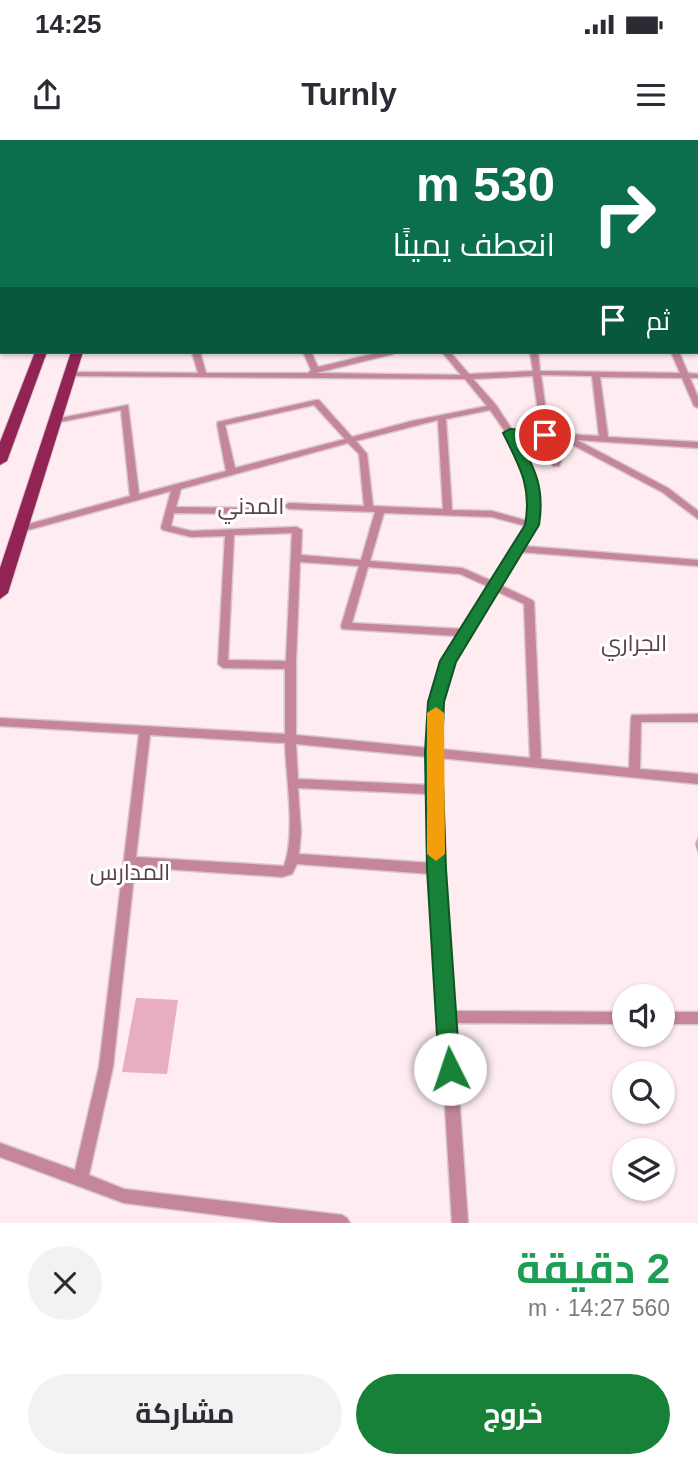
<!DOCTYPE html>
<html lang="ar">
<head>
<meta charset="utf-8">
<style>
  body { margin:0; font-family:Arial,Cairo,sans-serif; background:#f2f2f3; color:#2b2b33; direction:rtl; height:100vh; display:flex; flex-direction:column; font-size:26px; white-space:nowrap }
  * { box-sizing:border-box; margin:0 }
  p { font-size:23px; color:#7c7c81 }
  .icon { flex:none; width:38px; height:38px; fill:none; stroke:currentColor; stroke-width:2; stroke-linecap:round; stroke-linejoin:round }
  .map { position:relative; height:1083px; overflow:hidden; direction:ltr }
  .side { display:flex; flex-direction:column; background:#fff; flex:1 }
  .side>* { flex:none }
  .top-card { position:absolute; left:0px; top:0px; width:698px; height:214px; box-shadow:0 2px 5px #0004; direction:rtl; background:#0b6e4f; color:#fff; overflow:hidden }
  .buttons { position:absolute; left:612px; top:844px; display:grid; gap:14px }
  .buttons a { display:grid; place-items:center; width:63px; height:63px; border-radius:50%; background:#fff; box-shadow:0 2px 5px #0004; font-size:35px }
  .pin { position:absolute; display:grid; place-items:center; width:60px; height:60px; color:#fff; margin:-30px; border:4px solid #fff; border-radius:50%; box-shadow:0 2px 7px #0007 }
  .me { position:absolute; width:77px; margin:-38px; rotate:356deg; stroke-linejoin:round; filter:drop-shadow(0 0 5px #0008) }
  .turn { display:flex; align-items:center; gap:24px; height:147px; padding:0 28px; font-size:32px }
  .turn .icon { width:91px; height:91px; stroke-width:2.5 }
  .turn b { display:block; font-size:49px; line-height:60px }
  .then { display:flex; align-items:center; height:66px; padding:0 28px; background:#0003; gap:14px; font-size:26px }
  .round { display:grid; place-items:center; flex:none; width:74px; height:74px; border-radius:37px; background:#f2f2f3 }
  .head { display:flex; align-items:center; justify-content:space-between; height:119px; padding:0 28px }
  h1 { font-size:42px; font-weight:700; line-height:52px; color:#1e9e55 }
  .primary-button { display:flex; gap:14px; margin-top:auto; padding:14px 28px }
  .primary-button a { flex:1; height:80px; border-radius:42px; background:#178137; color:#fff; font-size:28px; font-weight:700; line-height:80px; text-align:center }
  .primary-button a+a { background:#f2f2f3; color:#2b2b33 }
  .status { display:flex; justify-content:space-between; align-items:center; height:49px; padding:0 35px; background:#fff; direction:ltr }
  .status svg { height:19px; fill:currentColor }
  header { display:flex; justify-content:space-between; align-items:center; height:91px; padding:0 28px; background:#fff; font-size:32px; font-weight:700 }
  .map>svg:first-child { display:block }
  .green { fill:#e9adc0 }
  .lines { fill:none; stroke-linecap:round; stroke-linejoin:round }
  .minor-casing { stroke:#d8c7cc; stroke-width:3 }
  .tertiary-casing { stroke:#d8c7cc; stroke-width:3 }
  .primary-casing { stroke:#d8c7cc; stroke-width:2 }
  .minor { fill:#c5869b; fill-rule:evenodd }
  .tertiary { fill:#c5869b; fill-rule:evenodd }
  .primary { fill:#922355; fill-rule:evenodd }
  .wall { fill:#c2aab1 }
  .route { fill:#178137; stroke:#0f5424; stroke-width:2 }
  .slow { fill:#f59e0b }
  .labels { text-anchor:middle; stroke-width:6; stroke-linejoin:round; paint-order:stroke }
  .neighbourhood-label { font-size:23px; fill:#584249; stroke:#fff }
</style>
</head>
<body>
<div class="status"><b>14:25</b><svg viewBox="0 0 49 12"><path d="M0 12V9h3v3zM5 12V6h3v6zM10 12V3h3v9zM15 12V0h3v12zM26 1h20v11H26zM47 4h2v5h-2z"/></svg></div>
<header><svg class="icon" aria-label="menu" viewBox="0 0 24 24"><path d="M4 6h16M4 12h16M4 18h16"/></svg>Turnly<svg class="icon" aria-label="share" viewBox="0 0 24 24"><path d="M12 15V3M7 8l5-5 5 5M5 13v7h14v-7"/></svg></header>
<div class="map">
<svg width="698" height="1083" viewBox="0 0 698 1083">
  <rect width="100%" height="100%" fill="#feecf1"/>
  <polygon class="green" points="136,858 178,860 167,934 122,932"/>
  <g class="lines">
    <defs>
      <g id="minor">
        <polygon points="67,0 94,0 91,2 61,2"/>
        <rect x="156" y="0" width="6" height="2"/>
        <polygon points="234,0 240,0 242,2 235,2"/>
        <polygon points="2,31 2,35 0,36 0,32"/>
        <rect x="0" y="107" width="2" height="4"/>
        <rect x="696" y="129" width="2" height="4"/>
        <rect x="696" y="183" width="2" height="4"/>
        <rect x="696" y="206" width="2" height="4"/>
        <path d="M192,212H200L206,233H308L311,230L303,212H311L318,227L381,212H394L393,214L316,233L461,235L442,212H450L469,234L533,231L530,212H538L540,231L680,233L671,212H679L688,233L698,234V238H690L698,257V268L694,266L682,238L600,237L608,297L698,302V308L577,300L668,348L698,371V379L662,352L569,303L559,326H553L552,324L562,299L516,296L526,313L534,335L538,360L537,385L523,406L698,420V426L520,412L500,445L532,460L534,462L541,619L629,628L631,578L632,575L698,574V582H641L640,629L698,634V644L440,618L443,729L453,871L625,872V884L454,883L468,1083H452L431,734L297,724L292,734L282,737L135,727L113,927L89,1035L124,1049L342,1075L347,1078L350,1083H281L124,1063L0,1017V1003L75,1030L99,927L139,594L0,586V578L285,594V529L223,528L218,524L225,396L191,397L163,390L161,388L171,351L21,392L18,391L16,389L18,387L130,356L121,270L55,283L51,281L55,279L128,265L139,354L226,331L217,284L218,282L316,260H319L352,297L412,281L487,266L465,239L70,236L66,234L70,232L198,233ZM541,235L592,236L599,296L549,293ZM533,236L541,292L513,291L496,265L473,239ZM314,265L345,299L235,328L225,285ZM490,270C517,306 531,335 528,381L492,371L452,370L446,279ZM438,280L443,369L373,366L367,314L356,301ZM348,303L359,314L364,366L289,363L284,366L289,369L375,372L361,420L301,415L302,390L297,387L191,391L171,386L174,373L260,374L265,371L260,368L176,367L181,349ZM384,373L492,377L526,386L492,441L462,428L370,421ZM292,393L286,521L228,520L234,395ZM300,422L359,426L341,486L342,489L458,496L443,521L431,562L429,608L296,595V521ZM368,427L460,434L489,447L462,489L352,483ZM496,451L524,464L530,618L440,609L441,562L453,521ZM150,595L285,603C286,639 296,693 284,726L136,717ZM296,604L429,617V645L298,639ZM298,648L429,654L431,723L299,714L301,692Z"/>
        <rect x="663" y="872" width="35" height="12"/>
      </g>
      <g id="tertiary">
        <polygon points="534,0 543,0 545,2 535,2"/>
        <polygon points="683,0 691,0 692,2 684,2"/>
        <rect x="696" y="4" width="2" height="8"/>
        <rect x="696" y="25" width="2" height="8"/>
        <polygon points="698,40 698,47 696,47 696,41"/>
        <polygon points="696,78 698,79 698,85 696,84"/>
        <rect x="696" y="98" width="2" height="6"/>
      </g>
      <g id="primary">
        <polygon points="27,0 37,0 38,2 28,2"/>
        <polygon points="51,0 61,0 62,2 52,2"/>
        <polygon points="35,212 47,212 7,321 0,325 0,302"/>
        <polygon points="71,212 83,212 8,453 0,459 0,428"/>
      </g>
    </defs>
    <use href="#minor" class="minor-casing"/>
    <use href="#tertiary" class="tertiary-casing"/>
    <use href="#primary" class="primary-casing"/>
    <use href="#minor" class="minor"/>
    <use href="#tertiary" class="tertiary"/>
    <use href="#primary" class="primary"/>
  </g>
  <polygon class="wall" points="698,697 698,714 695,704"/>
  <path class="route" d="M510,289L545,291L552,295L545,298L518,297C535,329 545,348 539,385L456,522L444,562L442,612L446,729L460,929L457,936L450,939L442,936L439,929L427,729L425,612L428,562L440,521L525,385C532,347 520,327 503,293Z"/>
  <polygon class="slow" points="436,567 444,573 445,714 436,721 427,714 427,573"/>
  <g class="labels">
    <g class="neighbourhood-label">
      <text x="251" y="374">المدني</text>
      <text x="634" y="511">الجراري</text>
      <text x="130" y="740">المدارس</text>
    </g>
  </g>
</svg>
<div class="buttons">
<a><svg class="icon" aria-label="sound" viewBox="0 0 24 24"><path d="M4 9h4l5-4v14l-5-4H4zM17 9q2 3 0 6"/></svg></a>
<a><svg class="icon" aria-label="search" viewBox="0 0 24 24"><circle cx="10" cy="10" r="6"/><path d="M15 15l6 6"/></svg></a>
<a><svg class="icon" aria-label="layers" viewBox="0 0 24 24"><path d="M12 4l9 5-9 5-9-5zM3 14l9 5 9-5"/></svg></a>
</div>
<div class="pin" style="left:545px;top:295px;background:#d93025"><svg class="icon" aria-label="arrive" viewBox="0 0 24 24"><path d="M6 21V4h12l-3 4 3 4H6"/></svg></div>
<svg class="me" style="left:450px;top:929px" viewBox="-20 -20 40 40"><circle r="19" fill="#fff"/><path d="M0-13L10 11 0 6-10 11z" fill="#178137"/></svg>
<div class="top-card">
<div class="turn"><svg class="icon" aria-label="right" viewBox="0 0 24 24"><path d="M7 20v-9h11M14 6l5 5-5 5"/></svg><div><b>530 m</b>انعطف يمينًا</div></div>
<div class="then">ثم<svg class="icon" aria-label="arrive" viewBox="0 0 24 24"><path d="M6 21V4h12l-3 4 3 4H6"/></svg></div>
</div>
</div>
<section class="side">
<div class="head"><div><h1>2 دقيقة</h1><p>560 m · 14:27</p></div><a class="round"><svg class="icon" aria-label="close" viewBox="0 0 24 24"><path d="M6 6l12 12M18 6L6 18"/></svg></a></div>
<div class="primary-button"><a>خروج</a><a>مشاركة</a></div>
</section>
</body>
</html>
